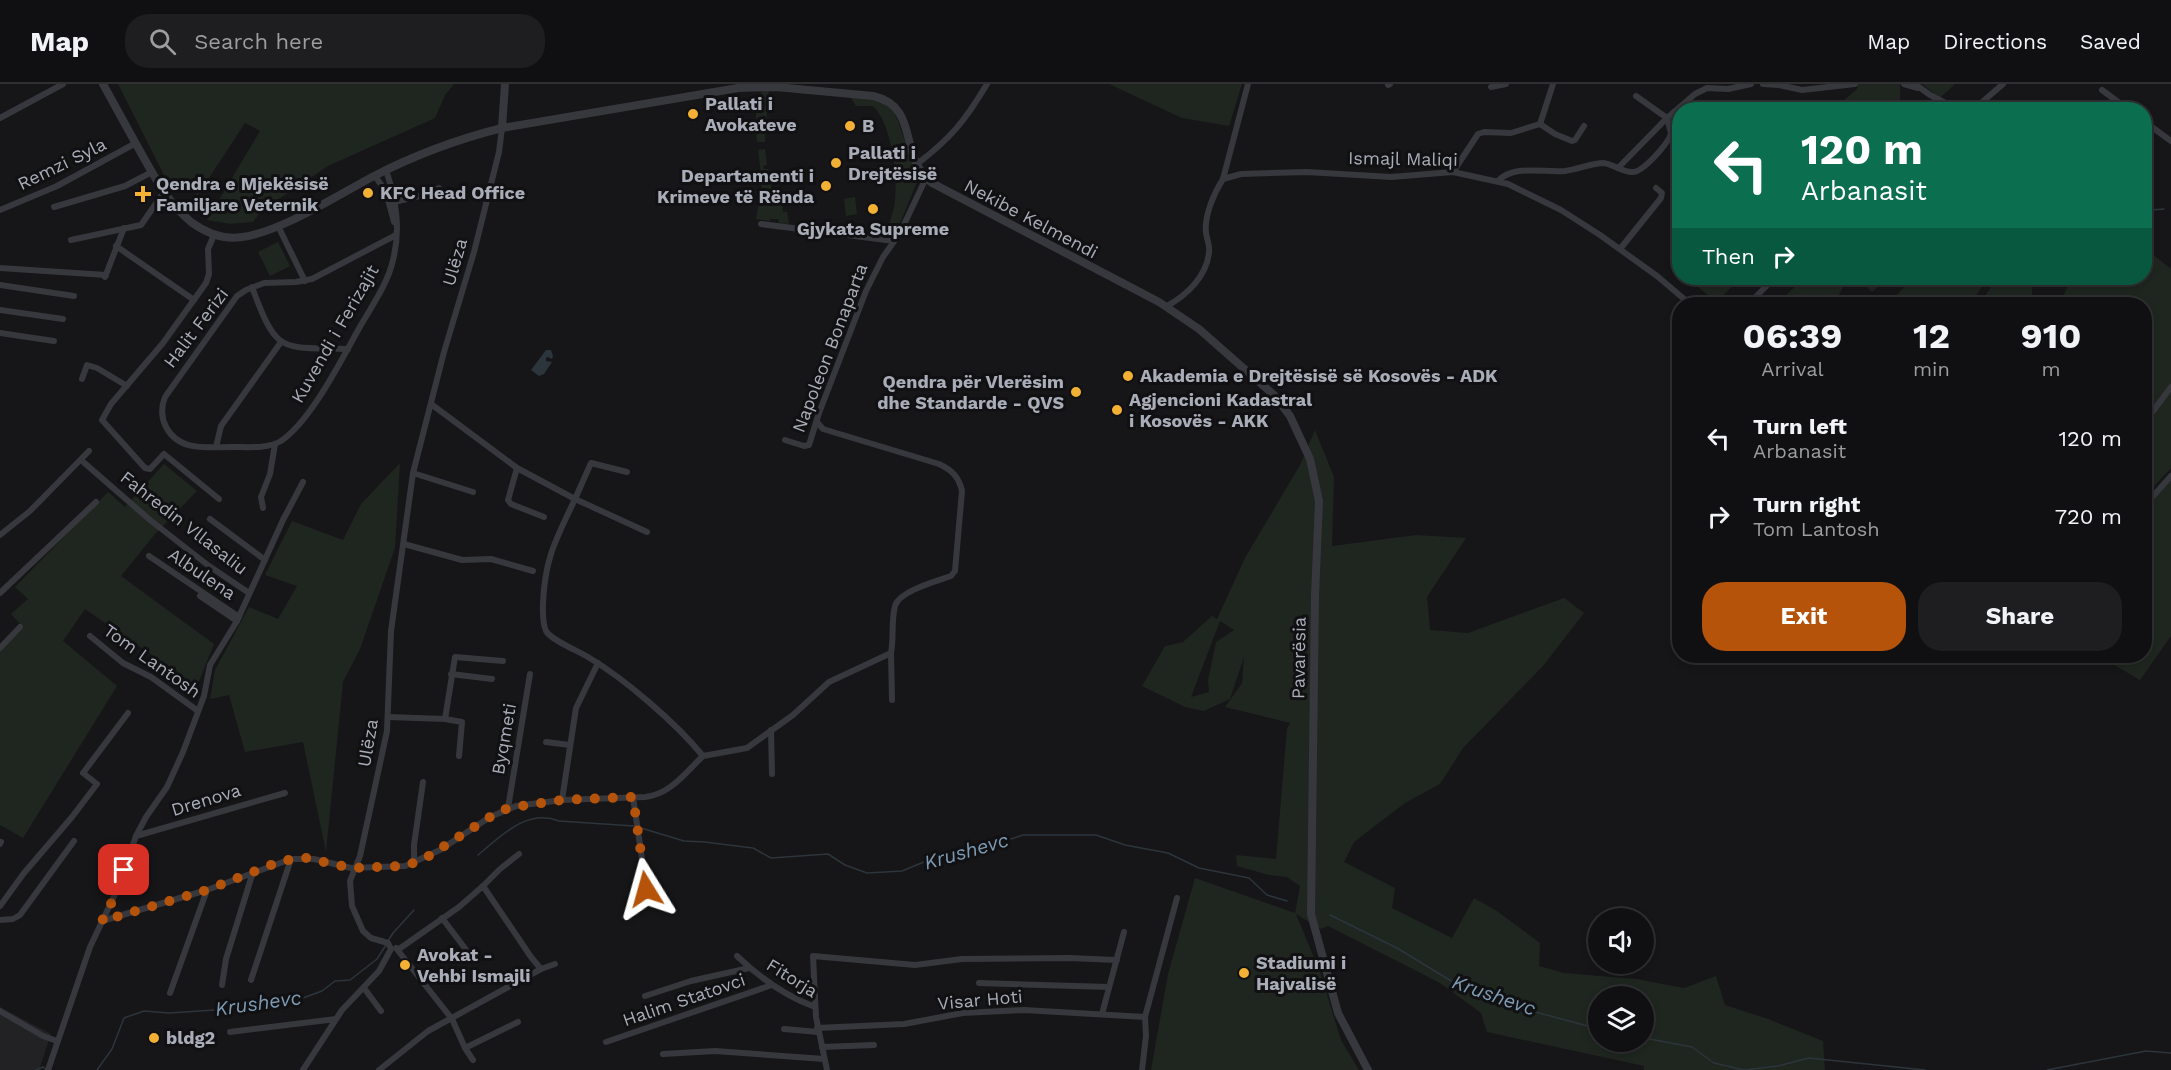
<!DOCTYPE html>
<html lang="en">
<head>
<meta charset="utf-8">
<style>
  body { margin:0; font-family:"Work Sans",sans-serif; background:#1e1e20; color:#f1f3f6; height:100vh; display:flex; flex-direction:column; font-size:22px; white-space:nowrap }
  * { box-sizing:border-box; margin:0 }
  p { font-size:20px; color:#9c9d9f }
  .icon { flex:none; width:33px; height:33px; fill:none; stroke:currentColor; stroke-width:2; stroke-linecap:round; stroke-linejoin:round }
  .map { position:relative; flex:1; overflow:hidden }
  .details { position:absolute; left:1672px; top:213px; width:480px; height:366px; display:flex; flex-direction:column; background:#101012; border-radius:24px; box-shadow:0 3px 9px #0003,0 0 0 2px #303032 }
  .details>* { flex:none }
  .hud { position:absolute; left:1672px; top:18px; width:480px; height:183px; border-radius:24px; box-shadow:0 3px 9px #0003,0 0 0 2px #303032; background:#0b6e4f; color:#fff; overflow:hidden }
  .tools { position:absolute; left:1588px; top:824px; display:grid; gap:12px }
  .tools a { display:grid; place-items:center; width:66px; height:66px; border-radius:50%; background:#101012; box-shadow:0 3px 9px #0003,0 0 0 2px #303032; font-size:30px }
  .pin { position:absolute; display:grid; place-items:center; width:51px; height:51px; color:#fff; margin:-26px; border-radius:12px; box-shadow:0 3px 9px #0006 }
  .me { position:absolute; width:66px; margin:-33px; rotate:352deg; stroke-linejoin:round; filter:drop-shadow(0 0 4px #0008) }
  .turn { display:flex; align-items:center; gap:21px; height:126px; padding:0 30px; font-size:27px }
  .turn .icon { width:78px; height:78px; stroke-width:2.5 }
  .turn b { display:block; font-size:42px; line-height:51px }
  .then { display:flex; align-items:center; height:57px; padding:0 30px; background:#0003; gap:12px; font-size:22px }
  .eta { display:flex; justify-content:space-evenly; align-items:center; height:102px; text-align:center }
  .eta b { font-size:36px; font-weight:700; line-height:42px }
  .button { display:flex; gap:12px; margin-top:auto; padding:12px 30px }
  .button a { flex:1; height:69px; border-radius:24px; background:#b45309; color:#fff; font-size:24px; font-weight:700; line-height:69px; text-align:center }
  .button a+a { background:#1e1e20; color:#f1f3f6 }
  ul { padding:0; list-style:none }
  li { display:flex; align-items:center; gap:18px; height:78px; padding:0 30px }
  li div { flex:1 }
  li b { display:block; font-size:22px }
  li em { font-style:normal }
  header { display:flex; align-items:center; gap:36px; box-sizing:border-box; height:84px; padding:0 30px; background:#101012; border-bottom:2px solid #303032 }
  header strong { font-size:28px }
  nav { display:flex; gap:33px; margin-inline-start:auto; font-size:21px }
  .search { width:420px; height:54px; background:#1e1e20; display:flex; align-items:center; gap:15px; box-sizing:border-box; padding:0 21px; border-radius:24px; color:#9c9d9f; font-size:22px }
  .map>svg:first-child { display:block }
  .built { fill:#222225 }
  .green { fill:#1e261f; fill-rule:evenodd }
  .water { fill:#2c353c }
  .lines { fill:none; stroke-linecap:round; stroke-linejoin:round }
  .stream { stroke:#2c353c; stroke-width:1.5 }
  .minor { stroke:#37383d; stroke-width:6 }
  .tertiary { stroke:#37383d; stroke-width:8 }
  .route { stroke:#b45309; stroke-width:10; stroke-dasharray:0 18 }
  .poi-dot { fill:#f2b134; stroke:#111113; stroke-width:2 }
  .labels { text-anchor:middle; stroke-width:6; stroke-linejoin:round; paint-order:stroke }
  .poi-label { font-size:18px; font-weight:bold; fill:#a8adb8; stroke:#111113; text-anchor:start }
  .street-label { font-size:18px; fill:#a8adb8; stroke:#111113 }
  .water-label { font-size:20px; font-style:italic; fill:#7f9bb3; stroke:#111113 }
</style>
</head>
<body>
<header>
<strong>Map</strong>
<div class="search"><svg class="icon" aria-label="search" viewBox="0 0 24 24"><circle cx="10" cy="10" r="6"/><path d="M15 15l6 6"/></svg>Search here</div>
<nav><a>Map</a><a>Directions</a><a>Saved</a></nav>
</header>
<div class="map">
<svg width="2171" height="986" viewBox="0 0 2171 986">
  <rect width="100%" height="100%" fill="#161618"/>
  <polygon class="built" points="0,923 51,950 39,986 0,986"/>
  <g class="green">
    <polygon points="118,0 454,0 445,11 435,34 328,82 262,126 253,138 230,140 207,136 260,47 245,39 198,111 187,104 168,99"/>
    <polygon points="1109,0 1242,0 1229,42 1182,34"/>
    <polygon points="1858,0 1900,0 1900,25 1834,25 1857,5"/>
    <polygon points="1922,0 1955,0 1940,14"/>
    <path d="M769,5L765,58H757C755,40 755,23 762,6Z"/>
    <path d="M849,11C868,14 884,15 896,31L917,93V98L901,137L890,152H885C889,140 894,128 895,116C898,92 891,38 873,22H856Z"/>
    <polygon points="765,65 767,81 763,82 764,85 768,85 771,94 771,113 781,112 783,128 787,128 789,140 779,139 778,135 770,135 770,137 756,135 762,100 758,66"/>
    <polygon points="855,113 857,130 846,132 844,115"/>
    <polygon points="278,158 290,182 270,192 258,168"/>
    <polygon points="2145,164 2171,185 2171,384 2145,412 2145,220 2060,220 2071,194 2145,194"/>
    <polygon points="1690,194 1741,194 1716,218 1691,197"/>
    <polygon points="1804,194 1848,194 1834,220 1777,220"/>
    <polygon points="1857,194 1888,194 1872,208"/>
    <polygon points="1913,194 1987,194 1971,220 1888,220"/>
    <polygon points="1997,194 2032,194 2032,212 2039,220 1980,220"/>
    <path d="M1315,346L1334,393L1332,462L1416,451L1466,454L1427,513L1430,546L1468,549L1564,514L1584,529L1543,582L1463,664L1440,700L1405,719L1354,758L1344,778L1395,804L1392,824L1452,854L1474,814L1497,827L1540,859L1539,882L1564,889L1636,895L1684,904L1716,892L1725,921L1768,935L1823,957L1825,986H1644V982L1487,948L1481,929L1440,899L1328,842L1321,845L1296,830L1320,888L1341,956L1359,986H1151L1168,890L1195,794L1295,829L1300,802L1287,793L1269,791L1237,782L1236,771L1276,775L1287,645L1290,639L1225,623L1242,599L1244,573L1230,615L1204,627L1185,623L1142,602L1165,562L1183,558L1212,532L1217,535L1245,474L1300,381ZM1220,537L1234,546L1216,558L1208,596L1209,608L1191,613ZM1599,912H1644V957H1599Z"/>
    <polygon points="400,379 395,464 360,565 343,598 326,768 303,658 245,668 229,611 210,615 215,586 249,523 278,535 297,502 265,491 292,437 343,456 361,420"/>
    <polygon points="164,380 197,407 155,450 121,492 214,560 197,602 85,525 63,557 117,602 23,754 0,741 0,563 23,543 11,530 28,515 15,503 108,408 125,423"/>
    <polygon points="2171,394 2171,552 2140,596 2099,572 2145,572 2145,422"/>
  </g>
  <polygon class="water" points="546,266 551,266 553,272 552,275 548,273 546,274 546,277 552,278 544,290 539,292 531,286"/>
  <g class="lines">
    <g class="stream">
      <polyline points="2145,122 2151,126 2164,125"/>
      <polyline points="641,744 684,757 705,758 753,764 771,774 828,770 845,781 867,789 902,787 941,771 1002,758 1023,751 1096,751 1125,761 1168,769 1199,784 1249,794 1267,811 1287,817"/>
      <path d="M478,771C501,752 527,724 559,737L634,742"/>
      <polyline points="1330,831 1397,864 1461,903 1524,925 1599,945"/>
      <polyline points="388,857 393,849 414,826"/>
      <polyline points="1644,954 1692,963 1714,979 1744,986 1778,982 1809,974 1925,986"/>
      <polyline points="36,986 43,983 47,986"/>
      <polyline points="97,986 112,965 124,934 144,927 169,929 230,925 292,918 322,907 335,897 350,896 377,875 386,861"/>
      <polyline points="2047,986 2146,967 2171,969"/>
    </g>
    <g class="minor">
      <polyline points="1763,0 1779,1 1802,6 1855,0"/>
      <polyline points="1904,0 1918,4"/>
      <polyline points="1915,0 1930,11 1959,26"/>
      <polyline points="1388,1 1390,0"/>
      <polyline points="1491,3 1506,0"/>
      <polyline points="2102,6 2129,26"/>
      <polyline points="1973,26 2003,0"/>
      <polyline points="0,34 63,0"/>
      <polyline points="2145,38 2171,57"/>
      <polyline points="1540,40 1555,50 1572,57 1575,56 1584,42"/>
      <path d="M917,80C951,54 965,37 987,0"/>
      <polyline points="1618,84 1667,34 1695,10 1707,4 1728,5 1751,0"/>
      <path d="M386,86C396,116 401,145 393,176C388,199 373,220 361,241C342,274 312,336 281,357C267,365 248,363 232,363C208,363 179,368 166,343C161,333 161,323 165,313L237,212L246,206L264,199L296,198L312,195L396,151"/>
      <polyline points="1453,88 1478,50 1484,48 1511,49 1540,40 1553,0"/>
      <polyline points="375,92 386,108 394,138"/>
      <polyline points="1223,95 1241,90 1307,88 1391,93 1453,88 1508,100 1561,126 1600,151 1657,192 1690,220"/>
      <path d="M1498,97C1514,80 1544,89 1565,87C1578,85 1590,80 1602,79C1613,79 1622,89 1633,88C1643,88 1669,59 1671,49L1667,34L1636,12"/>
      <polyline points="394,118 420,112 439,104"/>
      <polyline points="54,123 125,102 152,88"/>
      <polyline points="0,126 57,102 136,59"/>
      <polyline points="761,140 894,157"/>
      <polyline points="278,142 305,197"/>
      <polyline points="214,151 208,165 209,190 206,199 163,259 111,320 102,336 145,384 150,385 164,370 219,415"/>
      <polyline points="71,156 141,141 164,108"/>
      <polyline points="116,162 194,216"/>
      <polyline points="1620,165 1661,114 1662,109 1656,104"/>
      <polyline points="0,184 106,191"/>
      <polyline points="105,193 124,144"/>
      <polyline points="0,201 74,212"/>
      <path d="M252,203C277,271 280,263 348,265"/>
      <polyline points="1749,220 1774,194"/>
      <path d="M1167,222C1187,211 1207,192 1209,168C1210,161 1207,156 1206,149C1204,132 1214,109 1223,95L1248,0"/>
      <polyline points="0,226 63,235"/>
      <polyline points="0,249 54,257"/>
      <polyline points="82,295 87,281 97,284 127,302"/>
      <path d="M431,320L517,384L575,415C556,456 545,473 543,519C543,528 542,539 546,547C551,556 578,567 588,573C625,595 676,639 703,672"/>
      <polyline points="2145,338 2171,303"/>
      <polyline points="785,356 804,362 809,361 819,329 866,207 883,173 900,149 926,94"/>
      <polyline points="216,363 221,342 281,258"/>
      <polyline points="81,376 150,436 209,482 249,509"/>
      <polyline points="517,384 508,416 511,420 544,433"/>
      <polyline points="627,388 591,379 575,415 647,448"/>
      <polyline points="413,389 473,408"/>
      <polyline points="2145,421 2171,392"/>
      <polyline points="263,424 261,413 270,390 275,360"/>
      <polyline points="210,435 265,476"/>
      <polyline points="0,451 30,427 89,367"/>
      <polyline points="404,460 462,476 491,475 533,487"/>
      <polyline points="149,472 239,533"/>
      <polyline points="0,509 96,418"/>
      <polyline points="200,512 237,537"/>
      <polyline points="90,552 123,579 151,593 198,627"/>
      <polyline points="0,564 20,543"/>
      <polyline points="891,569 892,616"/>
      <polyline points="451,590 492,595"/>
      <polyline points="389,633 445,635 455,573 503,577"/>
      <polyline points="445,635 462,638 459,672"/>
      <polyline points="771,646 772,690"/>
      <polyline points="546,658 570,661"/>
      <path d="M703,672L747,664L793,631L829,598L891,569C894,554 891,537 895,522C899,507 937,497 951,492L955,487L962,407C959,393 952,386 939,380L823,345L817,338"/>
      <polyline points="633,713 647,809"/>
      <polyline points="562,716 576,624 598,579"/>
      <polyline points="508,724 530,590"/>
      <polyline points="136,752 285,709"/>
      <polyline points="0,760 1,758"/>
      <polyline points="414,779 414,761 423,698"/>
      <polyline points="483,802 500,785 519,770"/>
      <polyline points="0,822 24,789 72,733 97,700 83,689 128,629"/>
      <polyline points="442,834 467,867"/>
      <polyline points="0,836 13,835 20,831 74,757"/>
      <path d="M102,837L207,806L291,775H314L351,784L405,782L440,766L490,733L516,722L562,716L645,713C671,710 686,688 703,672"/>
      <polyline points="396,864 452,935 465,964 473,976"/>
      <polyline points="399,865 459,823 483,802 531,873 541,885"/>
      <path d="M737,872C760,894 785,912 815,923"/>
      <polyline points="251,896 291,775"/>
      <polyline points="979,899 1109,903"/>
      <polyline points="222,901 226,875 253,788"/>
      <polyline points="364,904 381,927"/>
      <polyline points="170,909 207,806"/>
      <polyline points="645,912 691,897 749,884"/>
      <polyline points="0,927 43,952 57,957"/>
      <polyline points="1102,930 1124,848"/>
      <polyline points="817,944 904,940 963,929 1024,926 1145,933"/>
      <polyline points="784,945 818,948"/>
      <polyline points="230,948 336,935"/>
      <polyline points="606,958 772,901"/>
      <polyline points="822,963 874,961"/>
      <polyline points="465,964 518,938"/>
      <polyline points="663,970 715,967 824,975"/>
      <polyline points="48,986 90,863 117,806 136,752 146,733 167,703 183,668 204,612 210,581 237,537 283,436 303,398"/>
      <polyline points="303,986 342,926 379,887 391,865 388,859 371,854 363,847 352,822 350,797 360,772 387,647 391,547 413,389 444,268 474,168 499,68 502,44"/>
      <polyline points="379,986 428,947 541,885 555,880"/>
      <polyline points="827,986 816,933 813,872 915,881 962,875 1069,874 1117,876"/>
      <polyline points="1142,986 1146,952 1145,933 1177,814"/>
    </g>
    <g class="tertiary">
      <path d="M103,0C114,20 125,40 136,60C152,88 166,117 191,138C206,149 223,156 242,153C281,148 338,111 374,92C415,71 458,55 502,44L738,4L776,3L873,12C921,23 897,72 932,99L1159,218L1199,245L1274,311L1290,332L1310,375L1319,417L1315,512L1311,830L1338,929L1368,986"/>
      <polyline points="502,44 505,0"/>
    </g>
  </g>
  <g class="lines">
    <polyline class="route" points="124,786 115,812 102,837 207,806 281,777 306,774 351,784 405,782 424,775 490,733 508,724 562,716 633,713 646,805"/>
  </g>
  <g class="poi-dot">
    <circle cx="693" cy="30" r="6"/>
    <circle cx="850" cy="42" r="6"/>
    <circle cx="836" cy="79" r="6"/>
    <circle cx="826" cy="102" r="6"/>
    <circle cx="368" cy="109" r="6"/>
    <path d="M140 101h6v6h6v6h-6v6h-6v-6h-6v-6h6z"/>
    <circle cx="873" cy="125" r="6"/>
    <circle cx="1128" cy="292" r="6"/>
    <circle cx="1076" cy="308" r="6"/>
    <circle cx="1117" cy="326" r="6"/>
    <circle cx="405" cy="881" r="6"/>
    <circle cx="1244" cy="889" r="6"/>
    <circle cx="154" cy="954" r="6"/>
  </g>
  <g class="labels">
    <g class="poi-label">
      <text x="705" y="26">Pallati i<tspan x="705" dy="21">Avokateve</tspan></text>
      <text x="862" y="48">B</text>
      <text x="848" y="75">Pallati i<tspan x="848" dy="21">Drejtësisë</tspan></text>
      <text x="814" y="98" text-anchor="end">Departamenti i<tspan x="814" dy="21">Krimeve të Rënda</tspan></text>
      <text x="156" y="106">Qendra e Mjekësisë<tspan x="156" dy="21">Familjare Veternik</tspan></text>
      <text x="380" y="115">KFC Head Office</text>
      <text x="873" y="151" text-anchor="middle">Gjykata Supreme</text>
      <text x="1140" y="298">Akademia e Drejtësisë së Kosovës - ADK</text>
      <text x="1064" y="304" text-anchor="end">Qendra për Vlerësim<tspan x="1064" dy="21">dhe Standarde - QVS</tspan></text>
      <text x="1129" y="322">Agjencioni Kadastral<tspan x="1129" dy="21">i Kosovës - AKK</tspan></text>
      <text x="417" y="877">Avokat -<tspan x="417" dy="21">Vehbi Ismajli</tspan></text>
      <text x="1256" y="885">Stadiumi i<tspan x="1256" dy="21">Hajvalisë</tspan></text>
      <text x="166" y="960">bldg2</text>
    </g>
    <g class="street-label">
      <text transform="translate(1403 75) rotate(1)" y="6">Ismajl Maliqi</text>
      <text transform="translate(62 80) rotate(-26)" y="6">Remzi Syla</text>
      <text transform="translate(1031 135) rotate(28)" y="6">Nekibe Kelmendi</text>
      <text transform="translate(455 178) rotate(-74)" y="6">Ulëza</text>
      <text transform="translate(196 244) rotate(-53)" y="6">Halit Ferizi</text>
      <text transform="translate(335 250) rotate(-60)" y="6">Kuvendi i Ferizajit</text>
      <text transform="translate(830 264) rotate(-69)" y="6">Napoleon Bonaparta</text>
      <text transform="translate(184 439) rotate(38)" y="6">Fahredin Vllasaliu</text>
      <text transform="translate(202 490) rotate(34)" y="6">Albulena</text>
      <text transform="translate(1299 574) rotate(-89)" y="6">Pavarësia</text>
      <text transform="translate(152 577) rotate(35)" y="6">Tom Lantosh</text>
      <text transform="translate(504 655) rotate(-80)" y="6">Byqmeti</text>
      <text transform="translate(368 659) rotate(-80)" y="6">Ulëza</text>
      <text transform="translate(206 716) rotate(-17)" y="6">Drenova</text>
      <text transform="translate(792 894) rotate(32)" y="6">Fitorja</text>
      <text transform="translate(684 916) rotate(-19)" y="6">Halim Statovci</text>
      <text transform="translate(980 916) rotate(-5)" y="6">Visar Hoti</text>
    </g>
    <g class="water-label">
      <text transform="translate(966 767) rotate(-16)" y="7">Krushevc</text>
      <text transform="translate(1494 911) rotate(19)" y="7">Krushevc</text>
      <text transform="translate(258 919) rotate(-8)" y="7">Krushevc</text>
    </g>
  </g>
</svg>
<div class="tools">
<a><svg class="icon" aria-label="sound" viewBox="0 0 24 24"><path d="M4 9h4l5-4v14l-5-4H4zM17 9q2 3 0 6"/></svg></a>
<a><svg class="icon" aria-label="layers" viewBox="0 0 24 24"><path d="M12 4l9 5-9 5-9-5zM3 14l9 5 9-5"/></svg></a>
</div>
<div class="pin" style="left:124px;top:786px;background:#d93025"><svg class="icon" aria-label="arrive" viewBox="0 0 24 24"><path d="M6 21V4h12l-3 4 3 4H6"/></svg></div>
<svg class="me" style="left:646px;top:805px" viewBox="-20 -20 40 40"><path d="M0-17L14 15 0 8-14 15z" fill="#b45309" stroke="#fff" stroke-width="4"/></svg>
<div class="hud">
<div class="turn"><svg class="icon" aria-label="left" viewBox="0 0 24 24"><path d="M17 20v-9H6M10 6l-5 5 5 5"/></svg><div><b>120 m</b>Arbanasit</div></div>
<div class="then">Then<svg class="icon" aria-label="right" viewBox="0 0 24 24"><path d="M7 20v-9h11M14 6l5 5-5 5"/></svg></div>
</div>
<section class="details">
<div class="eta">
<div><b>06:39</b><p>Arrival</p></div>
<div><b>12</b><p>min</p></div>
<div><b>910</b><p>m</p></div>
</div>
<ul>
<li><svg class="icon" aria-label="left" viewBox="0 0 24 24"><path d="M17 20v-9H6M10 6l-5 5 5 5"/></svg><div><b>Turn left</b><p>Arbanasit</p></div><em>120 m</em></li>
<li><svg class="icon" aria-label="right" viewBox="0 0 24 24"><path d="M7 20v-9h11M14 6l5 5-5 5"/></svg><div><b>Turn right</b><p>Tom Lantosh</p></div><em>720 m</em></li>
</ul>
<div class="button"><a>Exit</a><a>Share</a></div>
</section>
</div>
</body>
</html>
